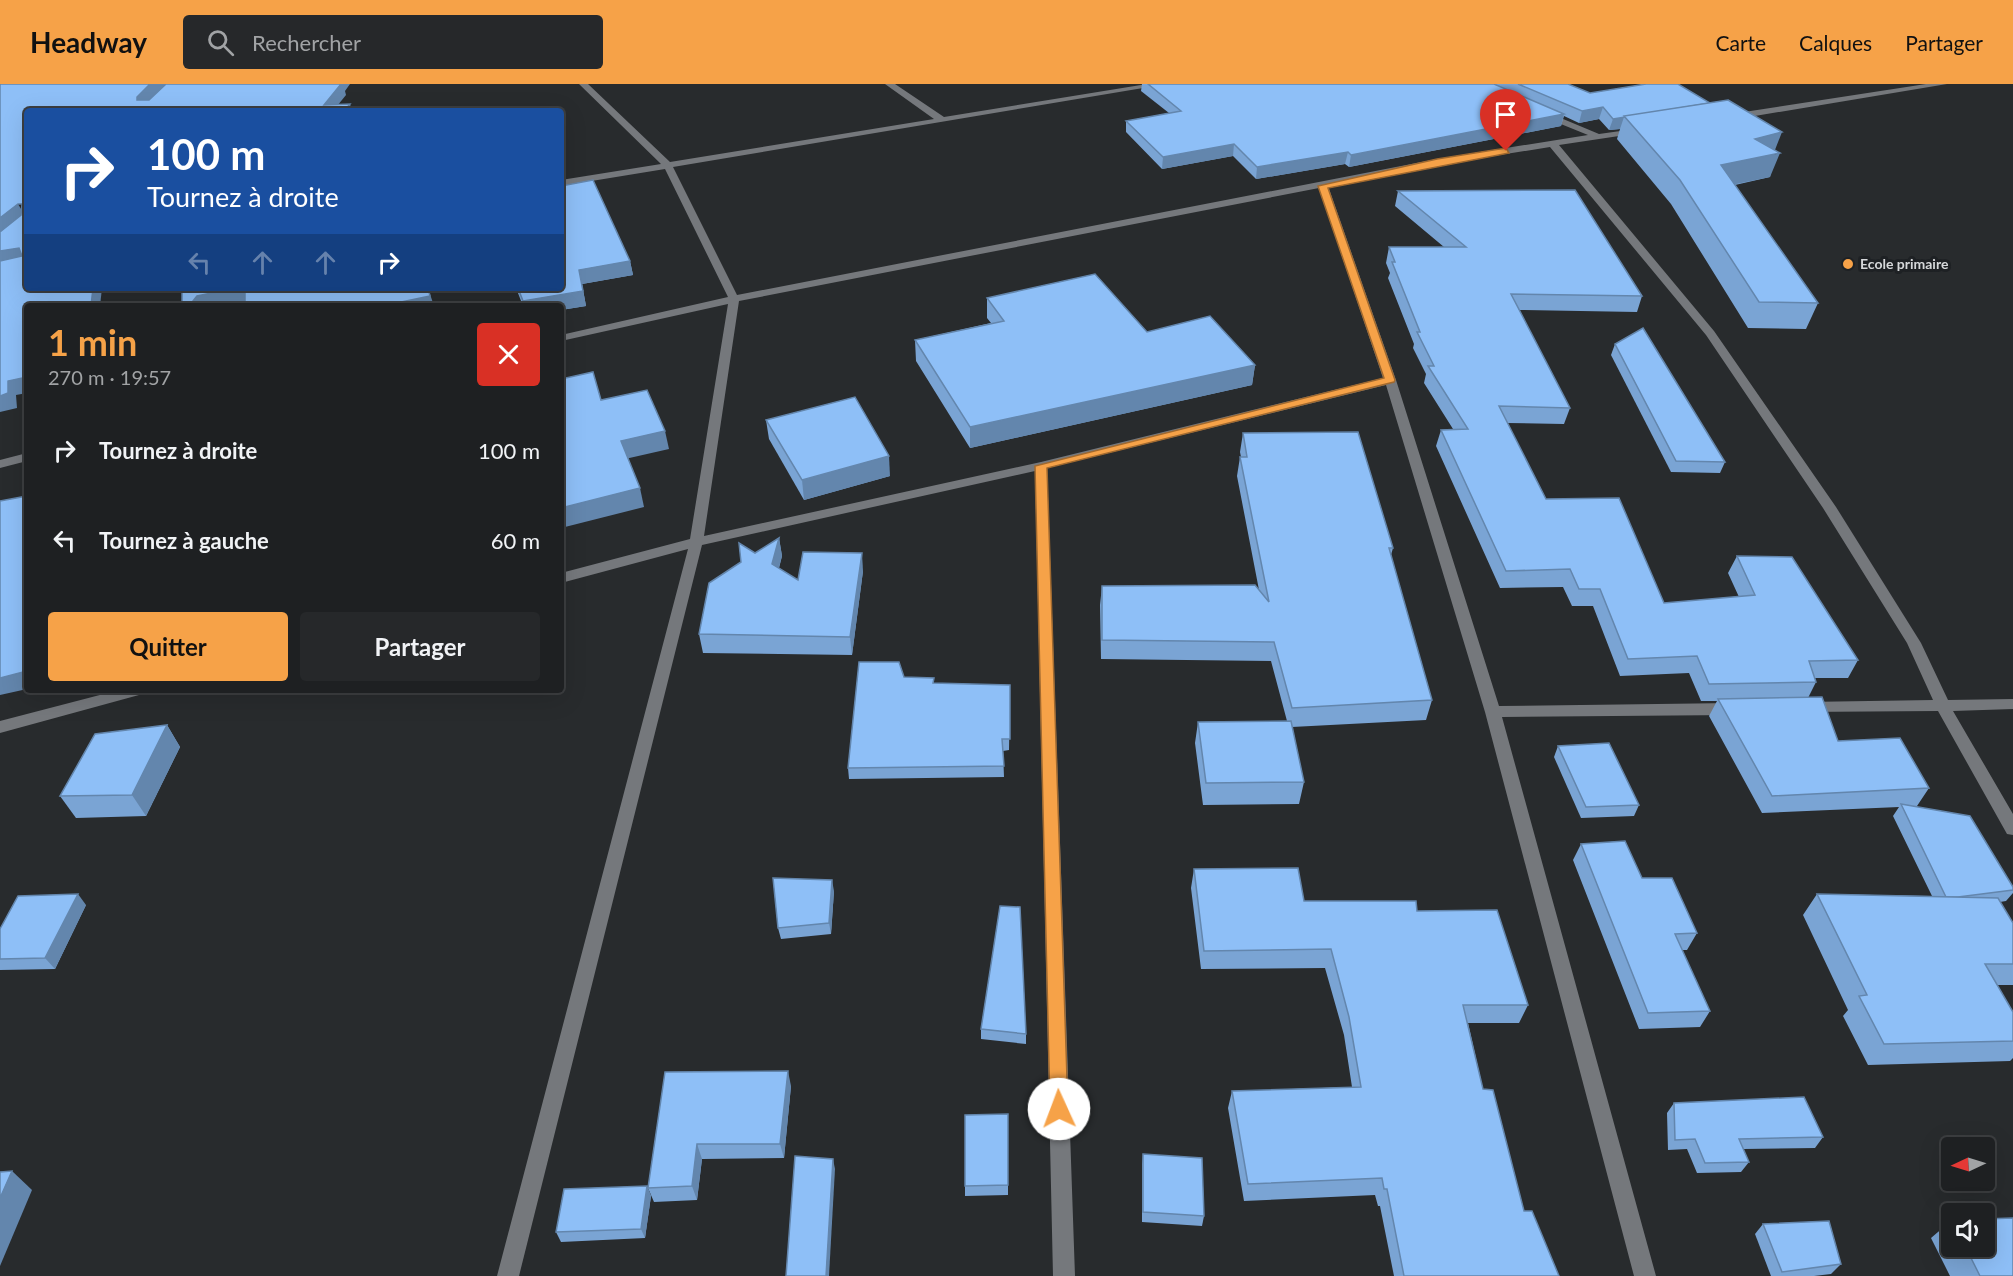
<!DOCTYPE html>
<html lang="fr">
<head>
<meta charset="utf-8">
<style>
  body { margin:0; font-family:Lato,sans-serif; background:#26282a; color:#f1f3f6; height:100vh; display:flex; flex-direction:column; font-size:22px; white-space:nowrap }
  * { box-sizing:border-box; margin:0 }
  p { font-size:20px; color:#a1a3a5 }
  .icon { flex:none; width:33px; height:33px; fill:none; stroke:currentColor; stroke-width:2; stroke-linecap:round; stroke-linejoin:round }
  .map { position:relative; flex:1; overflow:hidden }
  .drawer { position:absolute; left:24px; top:219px; width:540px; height:390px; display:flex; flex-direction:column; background:#1e2022; border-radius:6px; box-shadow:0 6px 24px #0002,0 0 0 2px #3c3e40 }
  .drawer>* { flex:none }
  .top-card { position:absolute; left:24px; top:24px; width:540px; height:183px; border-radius:6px; box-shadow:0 6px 24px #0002,0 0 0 2px #3c3e40; background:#1a4fa0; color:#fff; overflow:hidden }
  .needle { width:39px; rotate:266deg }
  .tools { position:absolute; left:1941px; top:1053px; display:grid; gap:12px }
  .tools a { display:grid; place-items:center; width:54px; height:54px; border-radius:6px; background:#1e2022; box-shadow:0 6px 24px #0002,0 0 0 2px #3c3e40; font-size:30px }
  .pin { position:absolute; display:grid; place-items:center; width:51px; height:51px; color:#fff; margin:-62px -26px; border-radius:50% 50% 50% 0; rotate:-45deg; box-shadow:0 0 6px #0007 }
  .pin .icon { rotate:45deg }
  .me { position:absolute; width:66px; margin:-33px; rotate:358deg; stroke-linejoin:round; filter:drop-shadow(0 0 4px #0008) }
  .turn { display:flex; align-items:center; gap:21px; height:126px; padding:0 24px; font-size:27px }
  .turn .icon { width:78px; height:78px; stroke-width:2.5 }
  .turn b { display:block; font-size:42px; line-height:51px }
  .lanes { display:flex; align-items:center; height:57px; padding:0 24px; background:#0003; justify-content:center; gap:30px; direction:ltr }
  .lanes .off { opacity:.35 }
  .round { display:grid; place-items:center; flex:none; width:63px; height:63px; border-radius:6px; background:#26282a }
  .headline { display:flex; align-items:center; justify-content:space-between; height:102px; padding:0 24px }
  h1 { font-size:36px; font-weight:700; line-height:45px; color:#f6a248 }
  .action { display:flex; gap:12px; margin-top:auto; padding:12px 24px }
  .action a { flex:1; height:69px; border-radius:6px; background:#f6a248; color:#111; font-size:24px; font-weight:700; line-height:69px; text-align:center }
  .action a+a { background:#26282a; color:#f1f3f6 }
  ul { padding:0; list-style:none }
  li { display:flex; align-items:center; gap:18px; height:90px; padding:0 24px }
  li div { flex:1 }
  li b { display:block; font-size:22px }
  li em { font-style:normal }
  header { display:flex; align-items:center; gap:36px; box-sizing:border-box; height:84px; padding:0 30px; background:#f6a248; color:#111 }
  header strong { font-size:28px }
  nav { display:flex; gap:33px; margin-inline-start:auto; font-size:21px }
  .search { width:420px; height:54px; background:#26282a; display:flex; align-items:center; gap:15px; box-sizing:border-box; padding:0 21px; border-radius:6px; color:#a1a3a5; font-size:22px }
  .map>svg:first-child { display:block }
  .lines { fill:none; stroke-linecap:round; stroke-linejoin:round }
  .minor { fill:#75787c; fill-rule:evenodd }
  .wall { fill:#7aa4d4 }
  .shaded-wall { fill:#6386ad }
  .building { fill:#8ebff7; stroke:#6386ad; stroke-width:1.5 }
  .route { fill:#f6a248; stroke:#a0692f; stroke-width:1.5 }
  .poi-dot { fill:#f6a248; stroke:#1e2124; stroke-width:2 }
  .labels { text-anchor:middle; stroke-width:6; stroke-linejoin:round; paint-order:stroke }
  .far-poi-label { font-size:14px; font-weight:bold; fill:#d6d8da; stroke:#1e2124; text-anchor:start }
</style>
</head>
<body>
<header>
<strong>Headway</strong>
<div class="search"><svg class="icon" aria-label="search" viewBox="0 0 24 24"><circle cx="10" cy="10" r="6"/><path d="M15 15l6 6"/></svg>Rechercher</div>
<nav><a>Carte</a><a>Calques</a><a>Partager</a></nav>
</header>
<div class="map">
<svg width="2013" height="1192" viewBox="0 0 2013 1192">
  <rect width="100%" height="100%" fill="#282b2d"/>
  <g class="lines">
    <g class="minor">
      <path d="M579,0H588L670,78L934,35L885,0H895L944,33L1147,0H1167L673,83L737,211L1437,75L1588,51L1541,32V28L1544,27L1599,50L1642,44V48L1639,49L1559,61L1714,247L1836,423L1921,559L1948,616L2013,615V625L1953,627L2013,730V751L2007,750L1938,627L1800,628L1797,624L1800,620L1805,618L1933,616L1907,559L1823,424L1706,251L1550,63L1437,81L1328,102L1396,296L1499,622L1733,619L1741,625L1733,631L1502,633L1656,1192H1634L1485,628L1386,301L1047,384L1075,1192H1053L1035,387L702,461L519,1192H497L688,465L561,499V489L690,455L728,220L561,257V251L728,213L665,85L561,102V96L661,80ZM1319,104L1383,294L1041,378L704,452L739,217Z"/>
      <polygon points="1926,0 1947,0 1731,36 1726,33 1731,30"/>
      <polygon points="27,369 27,377 0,384 0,376"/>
      <polygon points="119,606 147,606 139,611 0,649 0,637"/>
    </g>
  </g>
  <g class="wall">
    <polygon points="1142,0 1568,0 1590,9 1775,66 1770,93 1735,101 1818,219 1806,245 1748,244 1671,120 1617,55 1620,45 1609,46 1599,35 1579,39 1564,32 1561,42 1349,83 1345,80 1256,95 1233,72 1162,85 1126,48 1126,37 1169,29 1141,7"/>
    <polygon points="1398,107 1642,212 1637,228 1519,226 1570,324 1564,340 1507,339 1546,415 1664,519 1739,513 1728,489 1737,472 1858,576 1848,594 1815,594 1816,598 1808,614 1838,657 1929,704 1917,722 1911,722 2013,803 2013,809 2006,817 2000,818 2013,839 2013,901 1997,901 2013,928 2013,974 2010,977 1868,981 1843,932 1848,926 1803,831 1817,810 1932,812 1893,732 1899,723 1762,729 1709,632 1717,617 1701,617 1689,589 1620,592 1593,522 1572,522 1563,503 1500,504 1436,362 1441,346 1453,345 1424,299 1426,290 1413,264 1414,260 1388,194 1390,189 1386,179 1389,163 1444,163 1395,122"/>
    <polygon points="630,177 633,191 582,200 586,222 561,226 561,222 523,222 516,204 561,204"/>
    <polygon points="987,214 1147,248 1255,281 1252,301 970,364 916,277 915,256 991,239 987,234"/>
    <polygon points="1615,260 1725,378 1720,389 1671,388 1611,271"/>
    <polygon points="766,336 890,392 804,416 769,355"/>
    <polygon points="1243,349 1393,464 1391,471 1432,616 1426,636 1292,643 1304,698 1299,720 1203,721 1195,659 1198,638 1287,637 1271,577 1101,575 1100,521 1102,502 1259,506 1237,392 1240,373 1241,373 1240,368"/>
    <polygon points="779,454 782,472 779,484 798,496 863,487 852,571 703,569 699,550 755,469"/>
    <polygon points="904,593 934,594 934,599 1010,601 1009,666 1003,667 1004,693 849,695 848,684"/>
    <polygon points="167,641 180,663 146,732 76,734 60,712"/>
    <polygon points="1558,662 1639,721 1634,732 1581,734 1554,673"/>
    <polygon points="1581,760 1642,794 1697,849 1687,866 1682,866 1710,927 1700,943 1639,945 1573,776"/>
    <polygon points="1194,785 1304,817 1417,827 1528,921 1519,939 1468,939 1483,1005 1524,1127 1559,1192 1394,1192 1380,1122 1378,1122 1375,1111 1244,1117 1228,1024 1232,1007 1352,1003 1344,951 1325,884 1201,885 1191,804"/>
    <polygon points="834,807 831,850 781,855 778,844"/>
    <polygon points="86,821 55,885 0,886 0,845"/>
    <polygon points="981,945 1026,950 1026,960 981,955"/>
    <polygon points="665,988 791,1002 784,1074 702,1075 697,1116 654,1118 648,1104"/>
    <polygon points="1674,1019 1823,1053 1815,1064 1743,1065 1749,1078 1741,1088 1697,1089 1687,1065 1668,1066 1667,1029"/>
    <polygon points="1008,1030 1008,1111 965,1112 965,1102"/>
    <polygon points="1143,1070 1204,1132 1202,1142 1142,1138 1142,1080"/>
    <polygon points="647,1102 651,1112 645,1154 561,1158 556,1148"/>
    <polygon points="1952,1136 1952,1162 1984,1162 2013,1192 1950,1192 1931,1154"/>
    <polygon points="1763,1140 1841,1180 1831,1190 1814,1192 1771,1192 1755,1150"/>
  </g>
  <g class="shaded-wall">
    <polygon points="150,0 169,0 142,25 137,16 137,13"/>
    <polygon points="338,0 350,0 345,7 346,11 333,27 324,21"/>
    <polygon points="350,20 352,27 344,27"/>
    <polygon points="1603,23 1599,35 1579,39 1582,27"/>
    <polygon points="1564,30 1561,42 1349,83 1351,71"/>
    <polygon points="1624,33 1620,45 1609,46 1613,35"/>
    <polygon points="1782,48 1773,71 1780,69 1770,93 1712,105 1721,81 1755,55"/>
    <polygon points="1234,60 1233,72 1162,85 1163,73"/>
    <polygon points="1348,68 1345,80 1256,95 1257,83"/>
    <polygon points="18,120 26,133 0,154 0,134"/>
    <polygon points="19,164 27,178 0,182 0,167"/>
    <polygon points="630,177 633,191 582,200 586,222 561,226 561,222 524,222 523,217 579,186"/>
    <polygon points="93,204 102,204 100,222 91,222"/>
    <polygon points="236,204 246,204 251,216 223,222 189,222 197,212"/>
    <polygon points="428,204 434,222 382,222"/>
    <polygon points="1255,281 1252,301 970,364 970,343"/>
    <polygon points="27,293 27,309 16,311 17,324 0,328 0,312 8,297"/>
    <polygon points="665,347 669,365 625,375 621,357"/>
    <polygon points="889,372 890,392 804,416 802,396"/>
    <polygon points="640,404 644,423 561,444 561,424"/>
    <polygon points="779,454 782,472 775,498 772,480"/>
    <polygon points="862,469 863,487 852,571 850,553"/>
    <polygon points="27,587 27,605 0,611 0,594"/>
    <polygon points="167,641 180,663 146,732 132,711"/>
    <polygon points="832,796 834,807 831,850 829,839"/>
    <polygon points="78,810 86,821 55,885 45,874"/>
    <polygon points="788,987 791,1002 784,1074 780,1060"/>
    <polygon points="697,1060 702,1075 697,1116 692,1102"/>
    <polygon points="833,1075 835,1085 829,1192 826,1192"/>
    <polygon points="12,1087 32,1106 0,1182 0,1114"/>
    <polygon points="647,1102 651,1112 645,1154 641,1145"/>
  </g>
  <g class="building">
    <polygon points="0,0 150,0 137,13 137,16 149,16 166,0 341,0 324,21 350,20 344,27 27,27 27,204 93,204 91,222 27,222 27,293 8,297 8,309 0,312 0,177 22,172 19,164 0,167 0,148 21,131 22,120 18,120 0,134"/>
    <polygon points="1148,0 1494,0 1564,30 1351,71 1348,68 1257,83 1234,60 1163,73 1126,37 1181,27"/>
    <polygon points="1518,0 1568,0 1590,9 1646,0 1678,0 1710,19 1613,35 1603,23 1582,27"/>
    <polygon points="1728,16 1782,48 1755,55 1780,69 1721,81 1818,219 1759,218 1680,96 1624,32"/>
    <polygon points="593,96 630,177 579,186 583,207 523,217 518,204 561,204 561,102"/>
    <polygon points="1575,106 1642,212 1511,210 1570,324 1499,322 1546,415 1619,414 1664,519 1755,511 1737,472 1792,473 1858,576 1809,577 1816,598 1709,600 1697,572 1628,575 1600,505 1579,505 1570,485 1506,487 1441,346 1468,345 1428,282 1434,282 1417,248 1420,248 1392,178 1395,178 1389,163 1466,163 1398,107"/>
    <polygon points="1095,190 1147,248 1210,232 1255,281 970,343 915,256 1004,237 987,214"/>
    <polygon points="182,204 236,204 197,212 189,222 182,222"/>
    <polygon points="245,204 428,204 430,212 382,222 245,222"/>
    <polygon points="1643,244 1725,378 1676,377 1615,260"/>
    <polygon points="593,288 601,316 647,306 665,347 621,357 640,404 561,424 561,295"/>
    <polygon points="855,313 889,372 802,396 766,336"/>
    <polygon points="1358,348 1393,464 1389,464 1432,616 1292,624 1274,558 1102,556 1102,502 1255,501 1269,518 1240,373 1247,373 1243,349"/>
    <polygon points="27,412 27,587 0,594 0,417"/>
    <polygon points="779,454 772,480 798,496 803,468 862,469 850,553 699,550 709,499 741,478 739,459 755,469"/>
    <polygon points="859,578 899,578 904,593 934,594 933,599 1010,601 1010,655 1002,655 1004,682 848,684"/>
    <polygon points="1822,613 1838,657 1900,654 1929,704 1772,712 1718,615"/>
    <polygon points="1291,637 1304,698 1206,699 1198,638"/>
    <polygon points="167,641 132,711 60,712 95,650"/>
    <polygon points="1609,659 1639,721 1586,723 1558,662"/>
    <polygon points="1901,720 1970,732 2013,803 2013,806 1958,813 1946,813"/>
    <polygon points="1625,757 1642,794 1672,794 1697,849 1675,850 1710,927 1648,929 1581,760"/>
    <polygon points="1298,784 1304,817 1416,817 1417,827 1497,826 1528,921 1463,921 1483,1005 1493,1006 1524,1127 1532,1127 1559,1192 1404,1192 1387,1105 1384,1105 1382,1094 1248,1100 1232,1007 1361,1003 1349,933 1331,865 1204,867 1194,785"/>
    <polygon points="773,794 832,796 829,839 778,844"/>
    <polygon points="78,810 45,874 0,875 0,845 18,812"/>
    <polygon points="1817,810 1998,814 2013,839 2013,880 1985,880 2013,928 2013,957 1884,960 1859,912 1867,911"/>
    <polygon points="1000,822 1020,823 1026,950 981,945"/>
    <polygon points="788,987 780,1060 697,1060 692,1102 648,1104 665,988"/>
    <polygon points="1804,1013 1823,1053 1739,1055 1749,1078 1705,1079 1695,1055 1675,1056 1674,1019"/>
    <polygon points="1008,1030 1008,1101 965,1102 965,1031"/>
    <polygon points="1143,1070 1202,1074 1204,1132 1143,1128"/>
    <polygon points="795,1072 833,1075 826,1192 786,1192"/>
    <polygon points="12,1087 0,1114 0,1088"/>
    <polygon points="647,1102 641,1145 556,1148 564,1105"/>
    <polygon points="2013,1134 2013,1192 1980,1192 1965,1162 1984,1162 1984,1135"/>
    <polygon points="1829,1137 1841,1180 1782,1188 1763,1140"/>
  </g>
  <polygon class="route" points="1506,64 1509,69 1328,104 1395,296 1394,298 1047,384 1068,1025 1065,1031 1059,1033 1053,1031 1050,1025 1035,382 1384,294 1318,102 1437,75"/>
  <circle class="poi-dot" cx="1848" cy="180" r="6"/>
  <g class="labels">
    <g class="far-poi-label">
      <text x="1860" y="185">Ecole primaire</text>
    </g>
  </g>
</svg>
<div class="tools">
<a><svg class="needle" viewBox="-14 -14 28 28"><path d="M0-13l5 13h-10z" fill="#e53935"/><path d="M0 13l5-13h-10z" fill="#a1a3a5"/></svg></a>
<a><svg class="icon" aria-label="sound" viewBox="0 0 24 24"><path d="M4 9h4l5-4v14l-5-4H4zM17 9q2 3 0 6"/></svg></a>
</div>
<div class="pin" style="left:1506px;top:67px;background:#d93025"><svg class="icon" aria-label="arrive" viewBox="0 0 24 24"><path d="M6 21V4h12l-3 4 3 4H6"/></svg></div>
<svg class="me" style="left:1059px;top:1025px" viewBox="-20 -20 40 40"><circle r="19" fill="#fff"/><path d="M0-13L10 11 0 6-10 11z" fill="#f6a248"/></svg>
<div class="top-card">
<div class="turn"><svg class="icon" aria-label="right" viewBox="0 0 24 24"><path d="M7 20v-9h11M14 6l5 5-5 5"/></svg><div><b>100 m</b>Tournez à droite</div></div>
<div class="lanes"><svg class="icon off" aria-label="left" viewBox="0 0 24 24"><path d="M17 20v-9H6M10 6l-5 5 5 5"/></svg><svg class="icon off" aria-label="ahead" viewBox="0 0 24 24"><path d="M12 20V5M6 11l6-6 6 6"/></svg><svg class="icon off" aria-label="ahead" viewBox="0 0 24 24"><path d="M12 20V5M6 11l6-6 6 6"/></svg><svg class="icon" aria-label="right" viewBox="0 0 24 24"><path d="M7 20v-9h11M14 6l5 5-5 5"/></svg></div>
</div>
<section class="drawer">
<div class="headline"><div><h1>1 min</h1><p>270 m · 19:57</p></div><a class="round" style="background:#d93025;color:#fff"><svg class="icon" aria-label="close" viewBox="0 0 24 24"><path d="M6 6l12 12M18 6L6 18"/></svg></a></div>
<ul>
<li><svg class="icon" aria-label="right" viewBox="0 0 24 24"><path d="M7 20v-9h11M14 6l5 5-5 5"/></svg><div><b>Tournez à droite</b></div><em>100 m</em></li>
<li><svg class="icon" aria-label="left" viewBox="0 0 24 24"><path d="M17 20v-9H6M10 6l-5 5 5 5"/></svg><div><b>Tournez à gauche</b></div><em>60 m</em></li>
</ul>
<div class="action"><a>Quitter</a><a>Partager</a></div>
</section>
</div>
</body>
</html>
